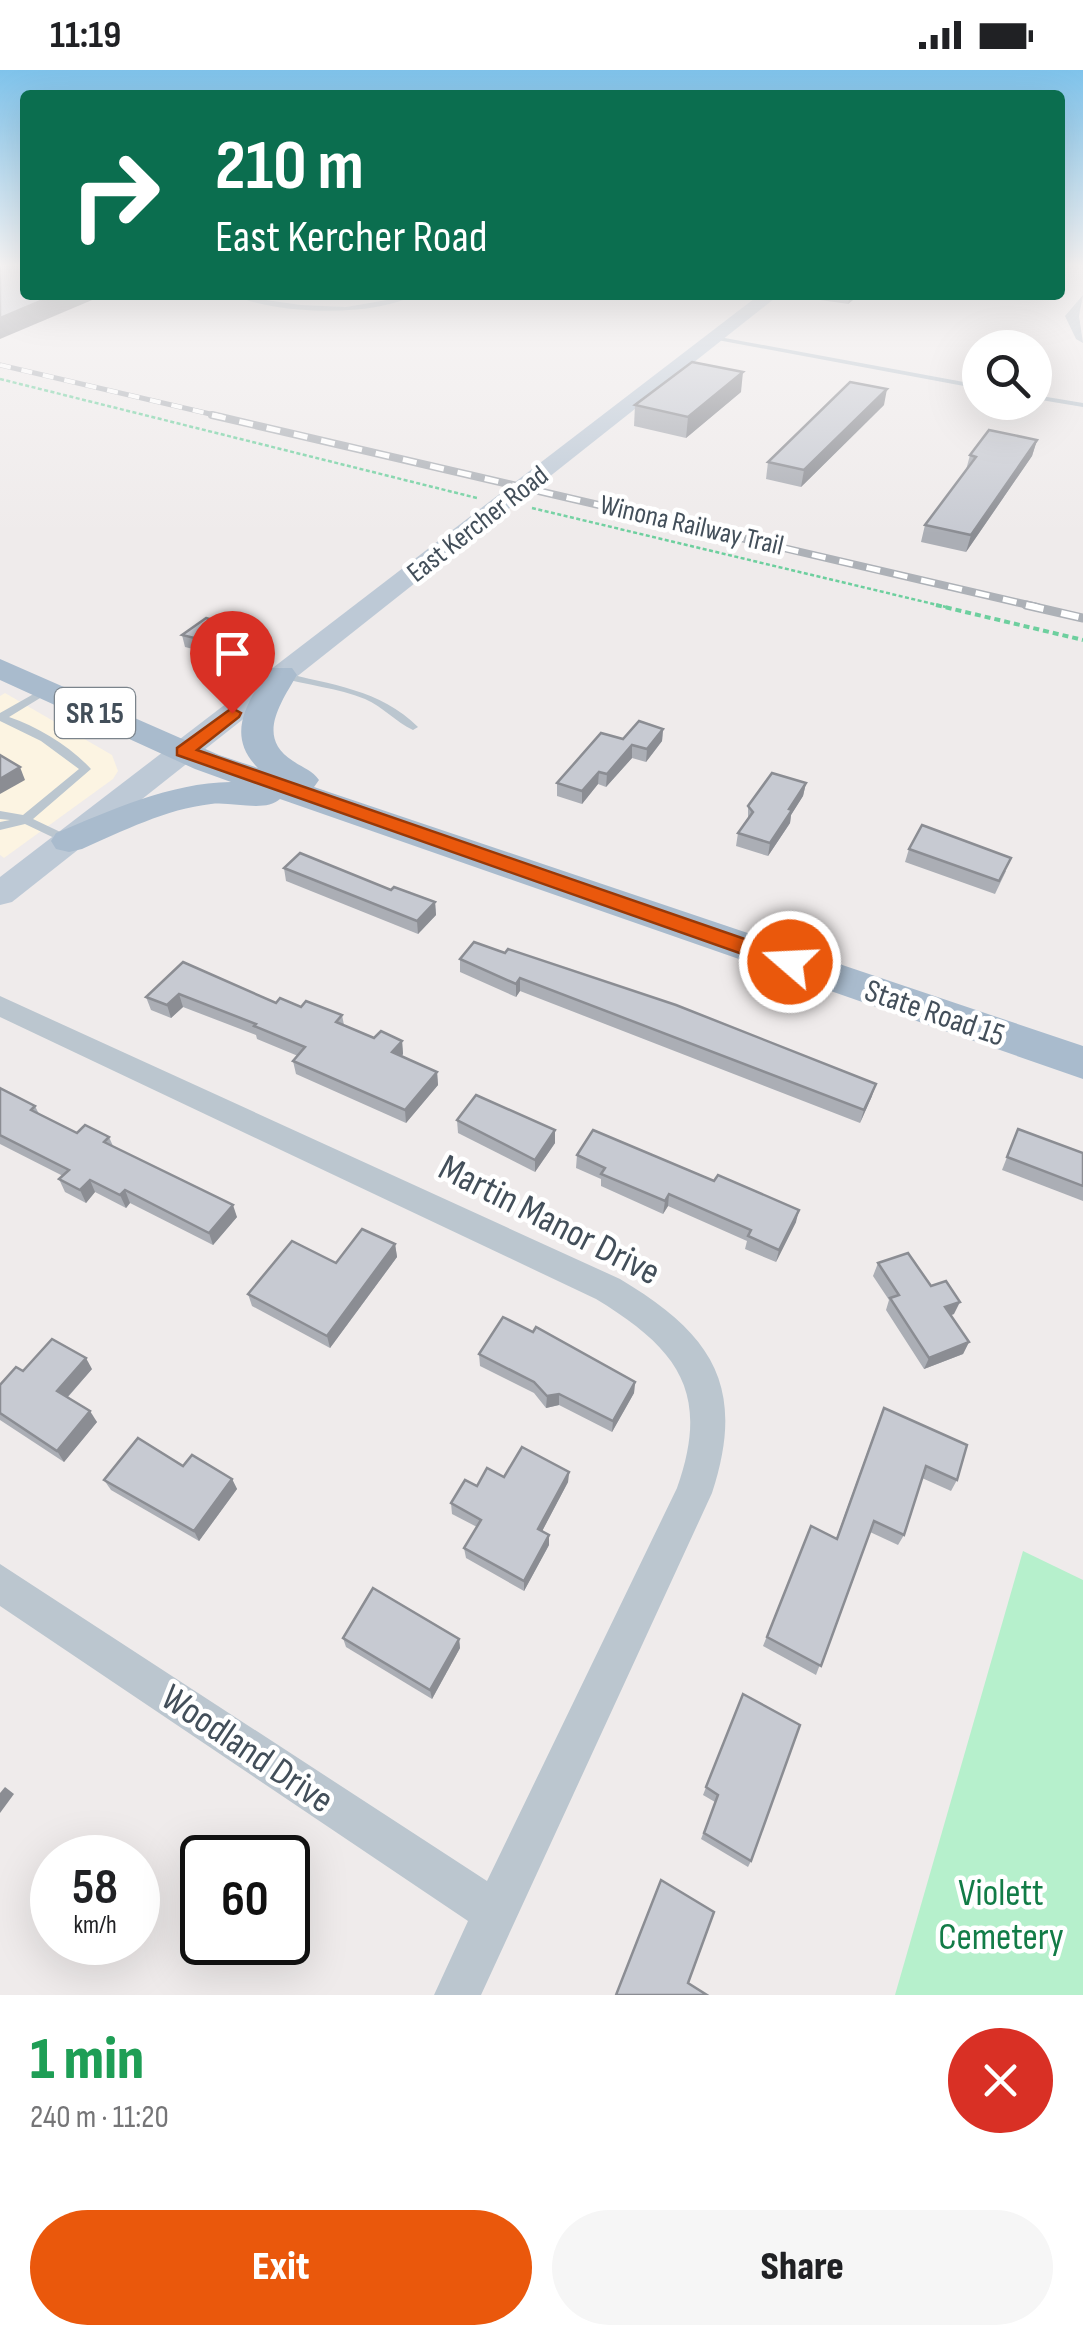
<!DOCTYPE html>
<html lang="en">
<head>
<meta charset="utf-8">
<style>
  body { margin:0; font-family:"Sofia Sans Condensed",sans-serif; background:#f6f6f6; color:#202124; height:100vh; display:flex; flex-direction:column; font-size:38px; white-space:nowrap }
  * { box-sizing:border-box; margin:0 }
  p { font-size:32px; color:#757577 }
  .icon { flex:none; width:55px; height:55px; fill:none; stroke:currentColor; stroke-width:2; stroke-linecap:round; stroke-linejoin:round }
  .map { position:relative; height:1925px; overflow:hidden }
  .sheet { display:flex; flex-direction:column; background:#fff; flex:1 }
  .sheet>* { flex:none }
  .guide { position:absolute; left:20px; top:20px; width:1045px; height:210px; border-radius:10px; box-shadow:0 10px 40px #0002; background:#0b6e4f; color:#fff; overflow:hidden }
  .fabs { position:absolute; left:962px; top:260px; display:grid; gap:20px }
  .fabs a { display:grid; place-items:center; width:90px; height:90px; border-radius:50%; background:#fff; box-shadow:0 10px 40px #0002; font-size:50px }
  .speed { position:absolute; left:30px; top:1765px; display:flex; gap:20px; font-size:50px; font-weight:700; text-align:center }
  .speed>* { display:grid; place-content:center; width:130px; height:130px; border-radius:50%; background:#fff; box-shadow:0 10px 40px #0002; line-height:1 }
  .speed small { font-size:25px; font-weight:400 }
  .speed .limit { border:5px solid #111; border-radius:15px; background:#fff; color:#111 }
  .pin { position:absolute; display:grid; place-items:center; width:85px; height:85px; color:#fff; margin:-102px -42px; border-radius:50% 50% 50% 0; rotate:-45deg; box-shadow:0 0 10px #0007 }
  .pin .icon { rotate:45deg }
  .me { position:absolute; width:110px; margin:-55px; rotate:289deg; stroke-linejoin:round; filter:drop-shadow(0 0 8px #0008) }
  .turn { display:flex; align-items:center; gap:35px; height:210px; padding:0 30px; font-size:45px }
  .turn .icon { width:130px; height:130px; stroke-width:2.5 }
  .turn b { display:block; font-size:70px; line-height:85px }
  .round { display:grid; place-items:center; flex:none; width:105px; height:105px; border-radius:52px; background:#f6f6f6 }
  .head { display:flex; align-items:center; justify-content:space-between; height:170px; padding:0 30px }
  h1 { font-size:60px; font-weight:800; line-height:75px; color:#1e9e55 }
  .cta { display:flex; gap:20px; margin-top:auto; padding:20px 30px }
  .cta a { flex:1; height:115px; border-radius:60px; background:#ea580c; color:#fff; font-size:40px; font-weight:800; line-height:115px; text-align:center }
  .cta a+a { background:#f6f6f6; color:#202124 }
  .status { display:flex; justify-content:space-between; align-items:center; height:70px; padding:0 50px; background:#fff; direction:ltr }
  .status svg { height:28px; fill:currentColor }
  .map>svg:first-child { display:block }
  .commercial { fill:#fcf4e2 }
  .green { fill:#b6f0cc }
  .lines { fill:none; stroke-linecap:round; stroke-linejoin:round }
  .path-far1 { stroke:#6dcf9e; stroke-width:2.5; stroke-dasharray:4 2.5; stroke-linecap:butt }
  .path { stroke:#6dcf9e; stroke-width:4; stroke-dasharray:6 4; stroke-linecap:butt }
  .service { fill:#bbc6cf; fill-rule:evenodd }
  .minor { fill:#bbc6cf; fill-rule:evenodd }
  .secondary { fill:#bdc9d6; fill-rule:evenodd }
  .primary { fill:#a9bbcd; fill-rule:evenodd }
  .rail-far2-casing { stroke:#adb1b7; stroke-width:5 }
  .rail-far1-casing { stroke:#adb1b7; stroke-width:8 }
  .rail-casing { stroke:#adb1b7; stroke-width:9 }
  .rail-far2 { stroke:#fff; stroke-width:4; stroke-dasharray:11; stroke-linecap:butt }
  .rail-far1 { stroke:#fff; stroke-width:5; stroke-dasharray:14; stroke-linecap:butt }
  .rail { stroke:#fff; stroke-width:6; stroke-dasharray:18; stroke-linecap:butt }
  .wall { fill:#abaeb5 }
  .shaded-wall { fill:#8b8d93 }
  .building { fill:#c7cad2; stroke:#8b8d93; stroke-width:2.5 }
  .route { fill:#ea580c; stroke:#983908; stroke-width:2.5 }
  .labels { text-anchor:middle; stroke-width:9; stroke-linejoin:round; paint-order:stroke }
  .far-street-label { font-size:28px; fill:#434f5a; stroke:#fff }
  .shield { fill:#fff; stroke:#7b848c; stroke-width:2.5 }
  .shield-label { font-size:30px; font-weight:bold; fill:#434f5a }
  .street-label { font-size:32px; fill:#434f5a; stroke:#fff }
  .near-street-label { font-size:38px; fill:#434f5a; stroke:#fff }
  .near-park-label { font-size:38px; fill:#127c47; stroke:#fff }
</style>
</head>
<body>
<div class="status"><b>11:19</b><svg viewBox="0 0 49 12"><path d="M0 12V9h3v3zM5 12V6h3v6zM10 12V3h3v9zM15 12V0h3v12zM26 1h20v11H26zM47 4h2v5h-2z"/></svg></div>
<div class="map">
<svg width="1083" height="1925" viewBox="0 0 1083 1925">
  <rect width="100%" height="100%" fill="#efebeb"/>
  <polygon class="commercial" points="5,623 112,685 118,701 113,709 4,788 0,785 0,626"/>
  <polygon class="green" points="1023,1481 1083,1510 1083,1925 895,1925"/>
  <g class="lines">
    <g class="path-far1">
      <polyline points="0,309 477,428"/>
      <polyline points="532,438 946,537"/>
    </g>
    <polyline class="path" points="936,535 1083,570"/>
    <g class="service">
      <path d="M231,225L301,235L346,237L416,225C368,248 280,244 231,225Z"/>
      <polygon points="714,266 980,315 980,319 712,269"/>
      <polygon points="1035,325 1083,333 1083,337 1035,329"/>
      <path d="M281,602C331,615 380,619 418,657L413,660C396,652 383,637 365,629C338,618 306,615 277,607L276,605Z"/>
      <path d="M46,617L51,620L50,622L9,647C38,657 70,676 91,699L33,749L73,768L75,771L73,774L69,775L25,754L0,760V752L10,750L0,749V741L23,745L79,699L41,671L0,651V643Z"/>
    </g>
    <g class="minor">
      <polygon points="1083,225 1079,246 1083,273 1076,269 1065,246"/>
      <path d="M0,926L620,1209C712,1264 747,1316 712,1423L481,1925H434L468,1851L0,1536V1494L487,1811L677,1418C711,1322 678,1279 596,1229L0,947Z"/>
    </g>
    <polygon class="secondary" points="759,225 779,225 12,832 0,835 0,807"/>
    <path class="primary" d="M0,589L219,685L258,698C225,665 247,632 270,598H292L297,605C280,634 256,668 293,691C303,698 312,700 319,710L314,717L1083,976V1009L280,729C265,743 232,731 211,734C166,739 123,761 82,779L69,782L56,779L51,771L56,763C112,740 169,713 231,712L195,699L0,610Z"/>
    <defs>
      <polyline id="rail-far2" points="0,295 223,347"/>
      <polyline id="rail-far1" points="212,345 1037,537"/>
      <polyline id="rail" points="1026,535 1083,548"/>
    </defs>
    <use href="#rail-far2" class="rail-far2-casing"/>
    <use href="#rail-far1" class="rail-far1-casing"/>
    <use href="#rail" class="rail-casing"/>
    <use href="#rail-far2" class="rail-far2"/>
    <use href="#rail-far1" class="rail-far1"/>
    <use href="#rail" class="rail"/>
  </g>
  <g class="wall">
    <polygon points="821,225 859,225 848,234 820,230"/>
    <polygon points="741,322 686,368 634,356 635,335"/>
    <polygon points="884,335 801,417 766,409 768,392"/>
    <polygon points="1037,370 1032,386 966,482 921,472 925,455 966,400 970,385"/>
    <polygon points="182,565 246,572 225,587 185,577"/>
    <polygon points="663,659 662,671 646,692 632,688 606,717 598,714 582,734 557,726 557,713 623,669"/>
    <polygon points="806,713 803,726 791,745 790,753 768,786 736,776 738,763 748,750 748,736"/>
    <polygon points="909,779 1006,801 995,824 905,792"/>
    <polygon points="284,798 391,820 435,832 436,845 418,864 286,811"/>
    <polygon points="474,872 872,1026 860,1053 520,921 516,927 460,902 460,889"/>
    <polygon points="183,892 276,933 342,945 344,955 374,968 402,971 403,984 402,986 437,1002 438,1015 406,1053 296,1004 293,991 298,986 257,969 256,965 183,937 171,948 151,940 146,927"/>
    <polygon points="0,1018 35,1036 39,1044 77,1063 109,1067 113,1076 237,1147 213,1175 130,1133 126,1138 95,1122 86,1133 65,1122 59,1109 63,1106 0,1074"/>
    <polygon points="457,1050 555,1073 535,1102 458,1063"/>
    <polygon points="1018,1059 1083,1083 1083,1131 1002,1100"/>
    <polygon points="577,1085 796,1152 776,1192 745,1179 747,1171 668,1136 663,1144 601,1116 601,1109 576,1098"/>
    <polygon points="395,1174 397,1187 330,1278 252,1236 248,1224"/>
    <polygon points="878,1193 954,1244 951,1245 969,1272 963,1284 924,1299 886,1240 889,1230 873,1206"/>
    <polygon points="479,1284 635,1312 634,1323 612,1362 559,1335 546,1338 534,1323 480,1296"/>
    <polygon points="92,1299 68,1327 97,1352 64,1392 0,1350 0,1315 23,1301"/>
    <polygon points="879,1350 957,1410 951,1421 922,1408 904,1465 898,1475 870,1462 816,1605 763,1576 811,1456 836,1469"/>
    <polygon points="569,1402 568,1412 542,1461 549,1465 549,1475 524,1521 466,1488 464,1478 477,1457 452,1444 451,1433 477,1416 504,1407"/>
    <polygon points="232,1409 237,1419 199,1471 111,1420 104,1410"/>
    <polygon points="343,1568 459,1569 460,1578 432,1629 346,1577"/>
    <polygon points="743,1624 751,1791 748,1797 701,1769 715,1732 703,1725"/>
  </g>
  <g class="shaded-wall">
    <polygon points="55,225 104,225 0,269 0,248"/>
    <polygon points="859,225 848,234 850,226"/>
    <polygon points="743,302 741,322 686,368 688,347"/>
    <polygon points="887,319 884,335 801,417 804,400"/>
    <polygon points="1037,370 1032,386 966,482 971,465"/>
    <polygon points="244,559 246,572 225,587 223,575"/>
    <polygon points="663,659 662,671 646,692 647,679"/>
    <polygon points="632,675 632,688 606,717 607,704"/>
    <polygon points="20,697 25,710 0,724 0,709"/>
    <polygon points="599,702 598,714 582,734 582,721"/>
    <polygon points="806,713 803,726 791,745 790,753 768,786 770,773 789,739"/>
    <polygon points="435,832 436,845 418,864 417,851"/>
    <polygon points="520,908 520,921 516,927 516,914"/>
    <polygon points="179,924 183,937 171,948 167,935"/>
    <polygon points="402,971 403,984 394,995 392,982"/>
    <polygon points="437,1002 438,1015 406,1053 405,1040"/>
    <polygon points="876,1014 872,1026 860,1053 864,1040"/>
    <polygon points="555,1060 555,1073 535,1102 535,1090"/>
    <polygon points="90,1110 95,1122 86,1133 80,1120"/>
    <polygon points="125,1120 130,1133 126,1138 120,1125"/>
    <polygon points="669,1124 668,1136 663,1144 665,1131"/>
    <polygon points="233,1135 237,1147 213,1175 209,1163"/>
    <polygon points="799,1140 796,1152 776,1192 779,1180"/>
    <polygon points="395,1174 397,1187 330,1278 327,1266"/>
    <polygon points="960,1232 954,1244 940,1249 945,1237"/>
    <polygon points="969,1272 963,1284 924,1299 929,1288"/>
    <polygon points="86,1288 92,1299 63,1332 57,1321"/>
    <polygon points="635,1312 634,1323 612,1362 613,1351"/>
    <polygon points="559,1324 559,1335 546,1338 547,1326"/>
    <polygon points="90,1341 97,1352 64,1392 57,1381"/>
    <polygon points="569,1402 568,1412 538,1469 538,1459"/>
    <polygon points="232,1409 237,1419 199,1471 194,1461"/>
    <polygon points="549,1465 549,1475 524,1521 524,1511"/>
    <polygon points="459,1569 460,1578 432,1629 430,1620"/>
    <polygon points="5,1717 14,1724 0,1743 0,1723"/>
  </g>
  <g class="building">
    <polygon points="0,194 25,194 25,225 55,225 0,248"/>
    <polygon points="692,292 743,302 688,347 635,335"/>
    <polygon points="850,312 887,319 804,400 768,392"/>
    <polygon points="989,360 1037,370 971,465 925,455 976,387 970,385"/>
    <polygon points="206,548 244,559 223,575 182,565"/>
    <polygon points="639,651 663,659 647,679 632,675 607,704 599,702 582,721 557,713 601,663 623,669"/>
    <polygon points="0,685 20,697 0,709"/>
    <polygon points="772,703 806,713 789,739 792,740 770,773 738,763 753,742 748,736"/>
    <polygon points="922,755 1011,788 999,811 909,779"/>
    <polygon points="300,783 391,820 394,817 435,832 417,851 284,798"/>
    <polygon points="474,872 505,883 508,879 676,935 876,1014 864,1040 520,908 516,914 460,889"/>
    <polygon points="183,892 276,933 280,928 301,937 306,931 342,945 336,952 374,968 381,961 402,971 392,982 437,1002 405,1040 293,991 305,977 254,956 256,954 179,924 167,935 146,927"/>
    <polygon points="0,1018 35,1036 31,1040 77,1063 85,1055 109,1067 104,1072 233,1135 209,1163 125,1120 120,1125 90,1110 80,1120 59,1109 69,1100 0,1065"/>
    <polygon points="476,1025 555,1060 535,1090 457,1050"/>
    <polygon points="1018,1059 1083,1083 1083,1116 1007,1087"/>
    <polygon points="593,1060 714,1111 718,1105 799,1140 779,1180 748,1166 751,1160 669,1124 665,1131 601,1104 605,1098 577,1085"/>
    <polygon points="362,1159 395,1174 327,1266 248,1224 292,1171 336,1193"/>
    <polygon points="908,1183 931,1216 946,1211 960,1232 945,1237 969,1272 929,1288 890,1228 899,1225 878,1193"/>
    <polygon points="503,1247 533,1262 536,1257 635,1312 613,1351 559,1324 547,1326 534,1312 479,1284"/>
    <polygon points="52,1269 86,1288 57,1321 90,1341 57,1381 0,1343 0,1315 16,1297 23,1301"/>
    <polygon points="884,1338 967,1375 957,1410 926,1396 904,1465 874,1451 821,1596 767,1567 811,1456 837,1469"/>
    <polygon points="138,1368 183,1396 192,1385 232,1409 194,1461 104,1410"/>
    <polygon points="522,1377 569,1402 538,1459 549,1465 524,1511 464,1478 481,1450 451,1433 465,1410 477,1416 487,1398 504,1407"/>
    <polygon points="373,1518 459,1569 430,1620 343,1568"/>
    <polygon points="743,1624 800,1655 751,1791 704,1763 718,1725 706,1717"/>
    <polygon points="661,1810 714,1842 688,1913 707,1925 616,1925"/>
  </g>
  <linearGradient id="sky" x2="0" y2="1"><stop stop-color="#7fc3eb"/><stop offset="0.42" stop-color="#f8f6f6"/><stop offset="1" stop-color="#f8f6f6" stop-opacity="0"/></linearGradient>
  <rect width="1083" height="464" fill="url(#sky)"/>
  <polygon class="route" points="232,638 241,643 239,647 197,680 797,887 801,892 790,900 782,898 177,685 177,678"/>
  <g class="labels">
    <g class="far-street-label">
      <text transform="translate(477 453) rotate(-38)" y="10">East Kercher Road</text>
      <text transform="translate(692 454) rotate(13)" y="10">Winona Railway Trail</text>
    </g>
    <rect class="shield" x="55" y="618" width="80" height="50" rx="8"/>
    <g class="shield-label">
      <text x="95" y="653">SR 15</text>
    </g>
    <g class="street-label">
      <text transform="translate(935 942) rotate(19)" y="11">State Road 15</text>
    </g>
    <g class="near-street-label">
      <text transform="translate(550 1149) rotate(27)" y="13">Martin Manor Drive</text>
      <text transform="translate(248 1678) rotate(34)" y="13">Woodland Drive</text>
    </g>
    <g class="near-park-label">
      <text x="1001" y="1835">Violett<tspan x="1001" dy="44">Cemetery</tspan></text>
    </g>
  </g>
</svg>
<div class="fabs">
<a><svg class="icon" aria-label="search" viewBox="0 0 24 24"><circle cx="10" cy="10" r="6"/><path d="M15 15l6 6"/></svg></a>
</div>
<div class="speed"><div>58<small>km/h</small></div><div class="limit">60</div></div>
<div class="pin" style="left:232px;top:643px;background:#d93025"><svg class="icon" aria-label="arrive" viewBox="0 0 24 24"><path d="M6 21V4h12l-3 4 3 4H6"/></svg></div>
<svg class="me" style="left:790px;top:892px" viewBox="-20 -20 40 40"><circle r="17" fill="#ea580c" stroke="#fff" stroke-width="3"/><path d="M0-11L8 9 0 5-8 9z" fill="#fff"/></svg>
<div class="guide">
<div class="turn"><svg class="icon" aria-label="right" viewBox="0 0 24 24"><path d="M7 20v-9h11M14 6l5 5-5 5"/></svg><div><b>210 m</b>East Kercher Road</div></div>
</div>
</div>
<section class="sheet">
<div class="head"><div><h1>1 min</h1><p>240 m · 11:20</p></div><a class="round" style="background:#d93025;color:#fff"><svg class="icon" aria-label="close" viewBox="0 0 24 24"><path d="M6 6l12 12M18 6L6 18"/></svg></a></div>
<div class="cta"><a>Exit</a><a>Share</a></div>
</section>
</body>
</html>
